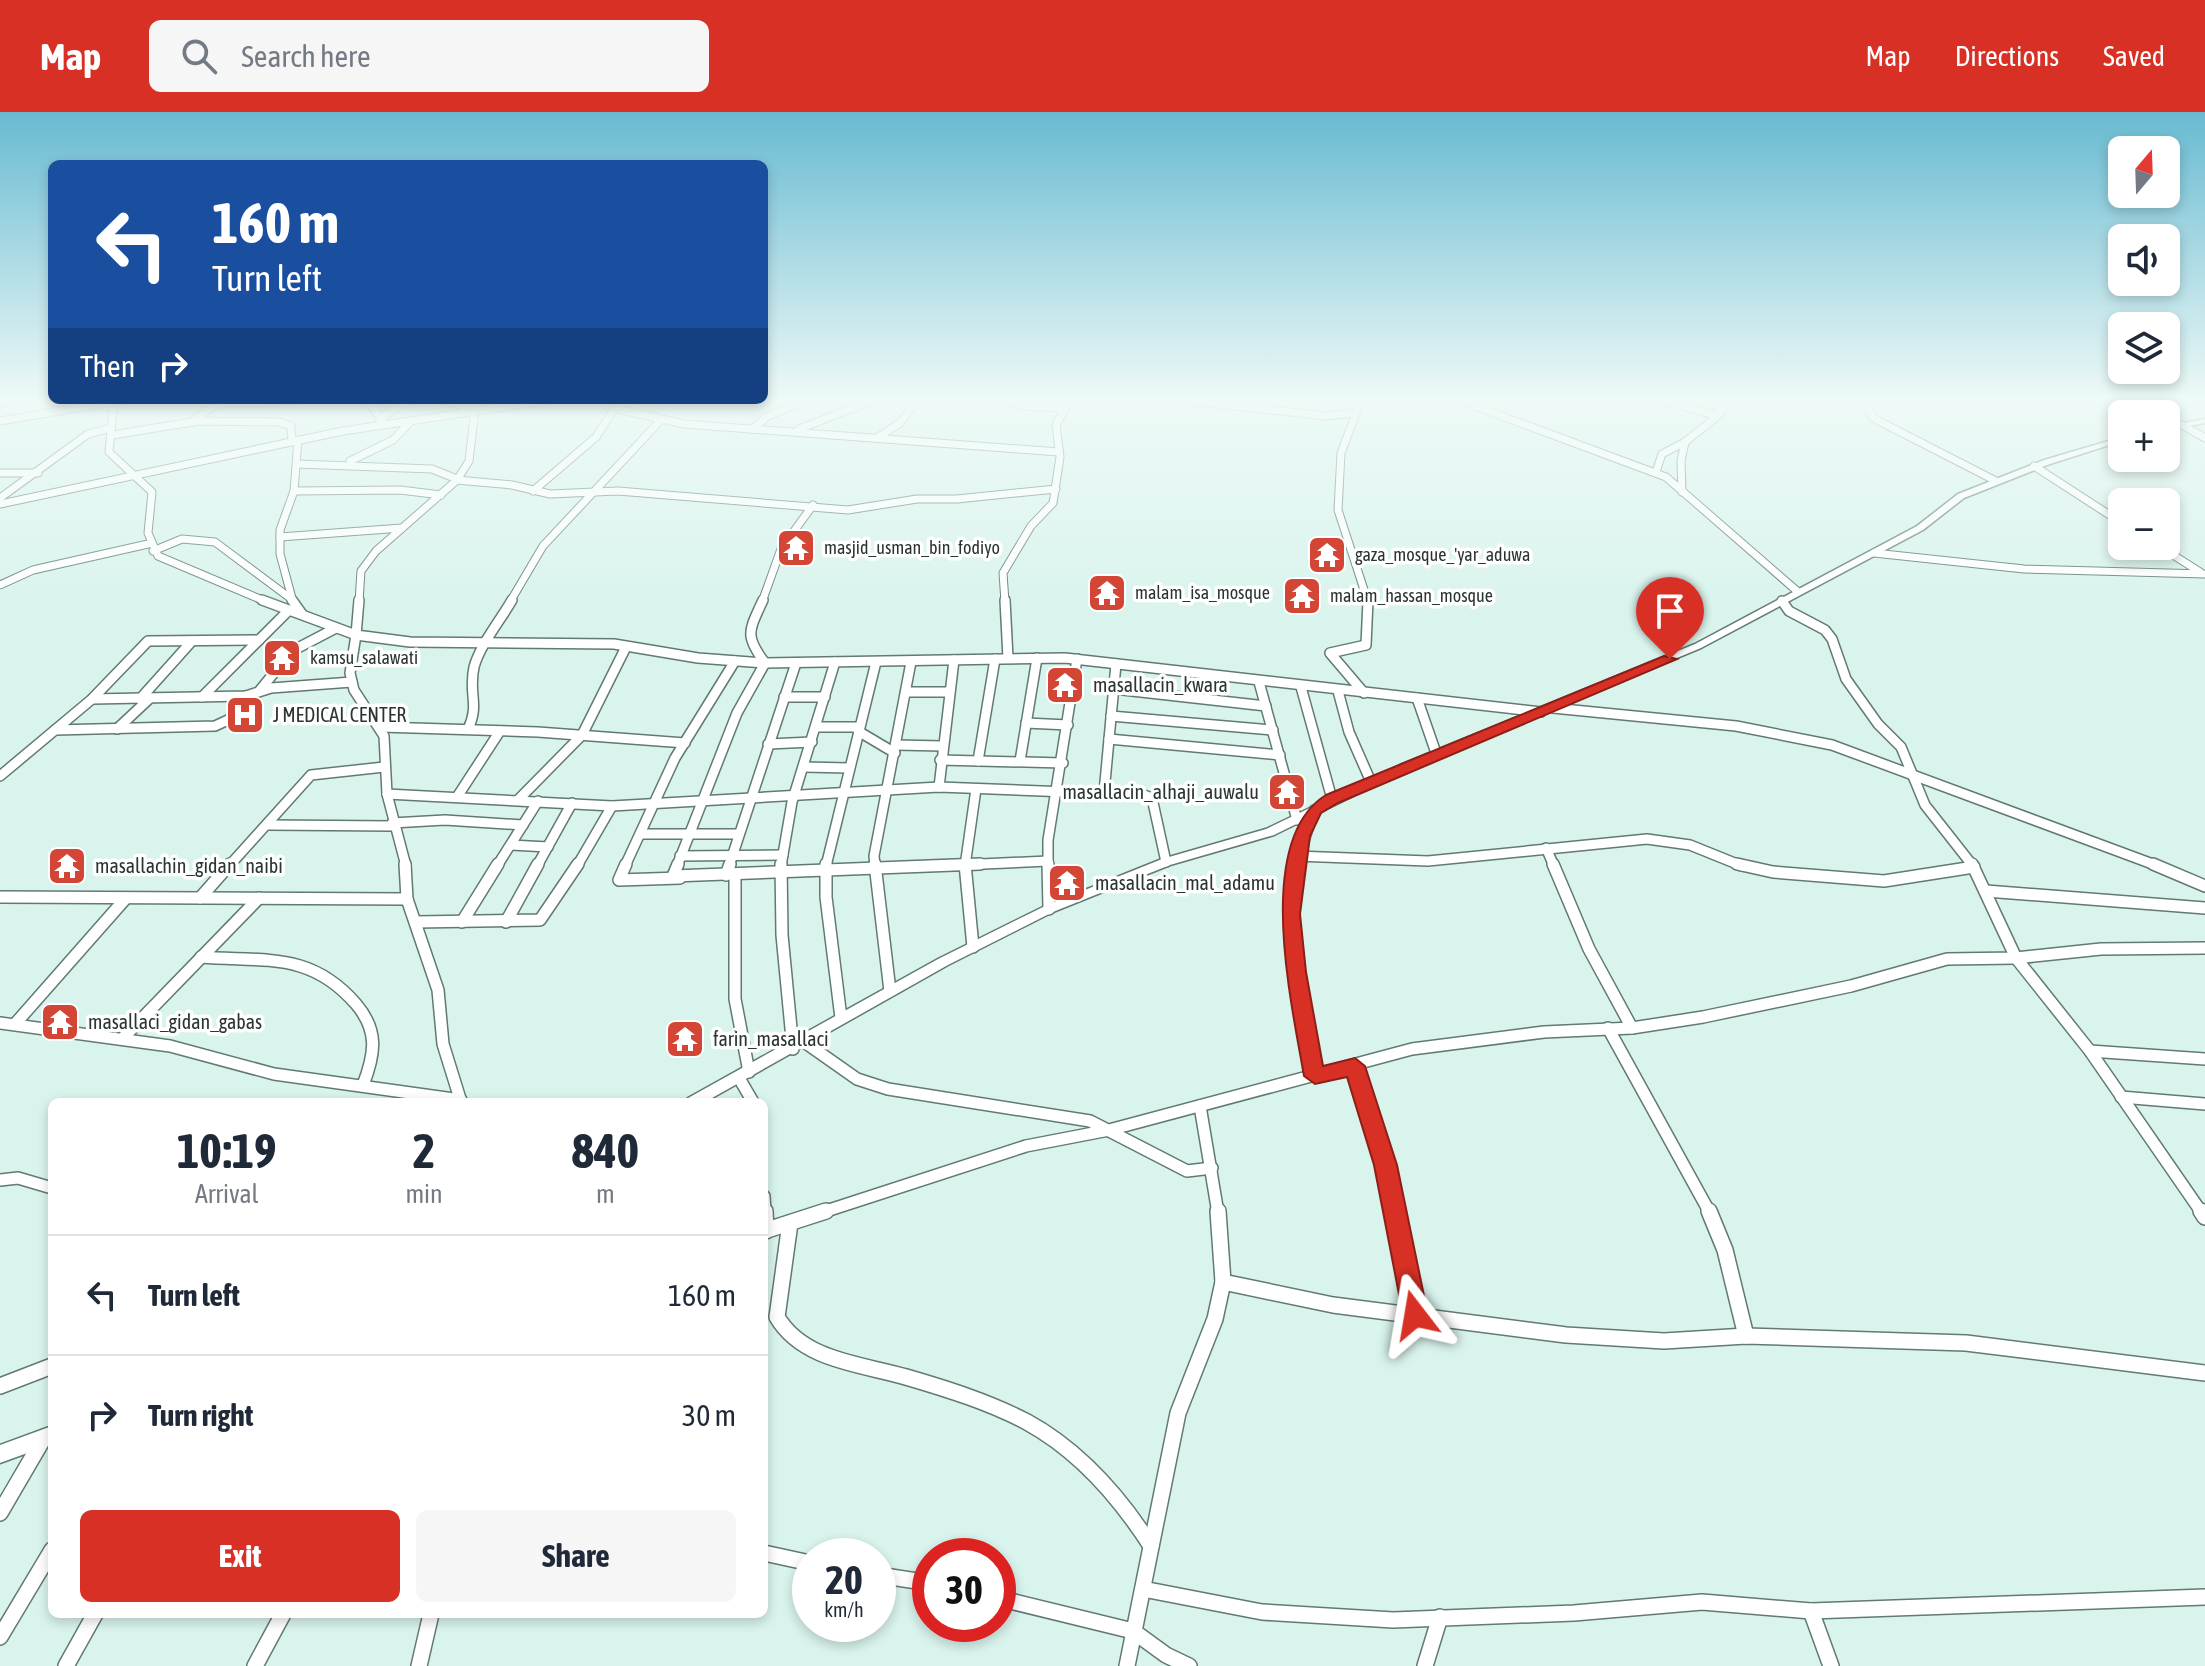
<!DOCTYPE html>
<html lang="en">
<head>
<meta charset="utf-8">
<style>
  body { margin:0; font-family:"Asap Condensed",sans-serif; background:#f6f6f7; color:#1f2937; height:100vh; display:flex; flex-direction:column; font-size:30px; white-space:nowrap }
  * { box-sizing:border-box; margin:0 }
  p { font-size:26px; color:#747a83 }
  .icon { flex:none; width:44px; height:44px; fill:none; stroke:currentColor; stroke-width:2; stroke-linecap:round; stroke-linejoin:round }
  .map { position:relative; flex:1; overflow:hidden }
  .details { position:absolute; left:48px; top:986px; width:720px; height:520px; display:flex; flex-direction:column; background:#fff; border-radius:12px; box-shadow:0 4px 12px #0003 }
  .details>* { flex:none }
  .hud { position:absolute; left:48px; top:48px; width:720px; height:244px; border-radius:12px; box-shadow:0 4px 12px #0003; background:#1a4fa0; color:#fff; overflow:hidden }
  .needle { width:52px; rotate:19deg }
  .tools { position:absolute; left:2108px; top:24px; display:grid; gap:16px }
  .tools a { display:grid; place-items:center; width:72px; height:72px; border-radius:12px; background:#fff; box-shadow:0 4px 12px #0003; font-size:40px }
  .speed { position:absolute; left:792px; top:1426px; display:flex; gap:16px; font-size:40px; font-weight:700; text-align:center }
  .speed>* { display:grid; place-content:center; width:104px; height:104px; border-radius:50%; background:#fff; box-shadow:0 4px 12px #0003; line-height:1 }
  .speed small { font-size:20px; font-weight:400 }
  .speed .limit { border:12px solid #d22; background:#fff; color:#111 }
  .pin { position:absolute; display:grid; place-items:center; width:68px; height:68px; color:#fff; margin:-82px -34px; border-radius:50% 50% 50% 0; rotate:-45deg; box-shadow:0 0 8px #0007 }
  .pin .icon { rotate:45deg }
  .me { position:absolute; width:88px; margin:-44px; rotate:346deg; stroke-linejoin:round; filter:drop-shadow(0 0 6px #0008) }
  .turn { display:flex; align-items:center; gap:28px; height:168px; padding:0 32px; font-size:36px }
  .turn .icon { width:104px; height:104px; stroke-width:2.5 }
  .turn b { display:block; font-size:56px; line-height:68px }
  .then { display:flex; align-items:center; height:76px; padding:0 32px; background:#0003; gap:16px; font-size:30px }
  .eta { display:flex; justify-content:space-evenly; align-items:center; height:136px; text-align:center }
  .eta b { font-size:48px; font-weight:700; line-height:56px }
  .button { display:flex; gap:16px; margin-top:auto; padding:16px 32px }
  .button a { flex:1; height:92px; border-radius:12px; background:#d93025; color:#fff; font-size:32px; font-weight:700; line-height:92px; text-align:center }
  .button a+a { background:#f6f6f7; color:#1f2937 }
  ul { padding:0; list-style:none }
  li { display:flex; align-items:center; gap:24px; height:120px; padding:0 32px; border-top:2px solid #e0e1e3 }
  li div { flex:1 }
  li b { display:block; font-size:30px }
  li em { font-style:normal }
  header { display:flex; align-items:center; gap:48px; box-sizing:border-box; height:112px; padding:0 40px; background:#d93025; color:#fff }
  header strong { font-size:38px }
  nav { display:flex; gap:44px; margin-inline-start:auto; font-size:28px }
  .search { width:560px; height:72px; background:#f6f6f7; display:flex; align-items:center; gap:20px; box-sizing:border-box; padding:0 28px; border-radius:12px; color:#747a83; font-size:30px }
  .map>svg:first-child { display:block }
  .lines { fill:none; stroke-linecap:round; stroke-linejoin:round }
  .minor-far3-casing { stroke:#627974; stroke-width:9 }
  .minor-far2-casing { stroke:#627974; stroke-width:12 }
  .minor-far1-casing { stroke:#627974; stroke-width:14 }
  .minor-casing { stroke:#627974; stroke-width:18 }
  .tertiary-casing { stroke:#627974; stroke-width:3 }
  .minor-far3 { stroke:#fff; stroke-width:7 }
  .minor-far2 { stroke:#fff; stroke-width:9 }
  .minor-far1 { stroke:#fff; stroke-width:11 }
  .minor { stroke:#fff; stroke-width:15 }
  .tertiary { fill:#fff; fill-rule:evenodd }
  .route { fill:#d93025; stroke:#8d1f18; stroke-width:2 }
  .labels { text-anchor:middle; stroke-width:7; stroke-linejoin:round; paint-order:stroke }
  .far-poi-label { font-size:18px; fill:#2a3431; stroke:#fff; text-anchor:start }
  .poi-label { font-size:20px; fill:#2a3431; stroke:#fff; text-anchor:start }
</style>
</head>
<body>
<header>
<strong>Map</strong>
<div class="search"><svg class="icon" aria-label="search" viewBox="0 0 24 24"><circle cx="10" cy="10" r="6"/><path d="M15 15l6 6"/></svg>Search here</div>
<nav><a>Map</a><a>Directions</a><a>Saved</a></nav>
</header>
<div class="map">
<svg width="2205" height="1554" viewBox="0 0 2205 1554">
  <rect width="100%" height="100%" fill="#d9f3ed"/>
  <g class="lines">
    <defs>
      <g id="minor-far3">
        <polyline points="994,287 1025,294 1064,296"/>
        <polyline points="1173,287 1326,304 1354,301"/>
        <polyline points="1357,287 1358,296 1341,341 1338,398 1368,490"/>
        <polyline points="1456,287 1666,365 1797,479"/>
        <polyline points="1659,287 1717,304"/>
        <polyline points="1863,287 1873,306 1996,369"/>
        <polyline points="105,288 113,298 109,340 152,380 148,421 158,444 267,490"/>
        <polyline points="367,288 384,311"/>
        <polyline points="445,288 470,296"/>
        <polyline points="232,291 295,289"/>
        <polyline points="0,292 12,287"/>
        <polyline points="617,297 684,312 1059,340"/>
        <polyline points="1720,299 1734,287"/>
        <polyline points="379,307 409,288"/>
        <polyline points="194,308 214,294 234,288"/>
        <polyline points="0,309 124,288"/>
        <polyline points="2182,313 2205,326"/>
        <polyline points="752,317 768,304 808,287"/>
        <polyline points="799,317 876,287"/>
        <polyline points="113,323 198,309 279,310 291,314 292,330"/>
        <polyline points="877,326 900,311 918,287"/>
        <polyline points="350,349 393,328 411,309"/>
        <polyline points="297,352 432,357 457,367"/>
        <polyline points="2034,354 2122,411"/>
        <polyline points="1656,360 1662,342 1685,330 1720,302 1715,287"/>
        <polyline points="0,361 38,361"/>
        <polyline points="457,368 512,373 550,382 618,379 848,398 917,387 957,387 1056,377"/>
        <polyline points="294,379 400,378 441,383"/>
        <polyline points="533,379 596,325 620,288"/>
        <polyline points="1682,380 1681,349 1685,330"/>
        <polyline points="0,386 88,322 111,316"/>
        <polyline points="0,392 343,319 550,288"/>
        <polyline points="280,425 402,416"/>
        <polyline points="2159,434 2200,460"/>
        <polyline points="153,439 182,427 215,430 290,486"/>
        <polyline points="1874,441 2024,457 2205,462"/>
        <polyline points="0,473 33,458 148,432"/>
        <polyline points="293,490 280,442 280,418 294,379 298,328"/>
        <polyline points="359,490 361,459 376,439 457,368 469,349 476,288"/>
        <polyline points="510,490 543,434 660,309"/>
        <polyline points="762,490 781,437 813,393"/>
        <polyline points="1005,490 1003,461 1031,414 1053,391 1060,345 1056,313 1070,287"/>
      </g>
      <g id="minor-far2">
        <polyline points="262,488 356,523 350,561 354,578 384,624 387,682 406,754"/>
        <polyline points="292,488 302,502"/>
        <polyline points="359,488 356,523 410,530 614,532 698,546 765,551 1065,546 1541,600"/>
        <polyline points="1005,488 1008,546"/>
        <polyline points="1782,489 1789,499 1825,518 1832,527 1846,567 1878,612 1901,635 1925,693 1973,754"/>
        <polyline points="1259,570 1297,708"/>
        <polyline points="1301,575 1332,687"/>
        <polyline points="1114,577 1266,594"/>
        <polyline points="260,578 292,539 336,516"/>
        <polyline points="1338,579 1349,620 1371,670"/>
        <polyline points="906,580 949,580"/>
        <polyline points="1364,581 1330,541 1366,533 1368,488"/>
        <polyline points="202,585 289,498"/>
        <polyline points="784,585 825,585"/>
        <polyline points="1417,586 1436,641"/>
        <polyline points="92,587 246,584 271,576 352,570"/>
        <polyline points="140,587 192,529"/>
        <polyline points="1553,596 1736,614 1832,633 2158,754"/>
        <polyline points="1111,604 1273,618"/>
        <polyline points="1026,611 1068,613"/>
        <polyline points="381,615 538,620 685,631"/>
        <polyline points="817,615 859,615"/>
        <polyline points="117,617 149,587"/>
        <path d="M468,617C480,592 468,582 474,555C480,533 500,509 512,488"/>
        <polyline points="55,618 215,614 230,607 246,584"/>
        <polyline points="858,619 895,641"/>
        <polyline points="1109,627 1280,643"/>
        <polyline points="768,632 812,630"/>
        <polyline points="896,633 943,634"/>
        <polyline points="940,648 1063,651"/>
        <polyline points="978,649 995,547"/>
        <polyline points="1020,649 1037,546"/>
        <polyline points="804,655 849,656"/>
        <polyline points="0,664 92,587 148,529 259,528"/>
        <polyline points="939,675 954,548"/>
        <polyline points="1104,681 1116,552"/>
        <polyline points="387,682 612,694 939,675 1144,683 1152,686 1166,750"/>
        <polyline points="457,685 500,619"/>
        <polyline points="518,688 582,623 626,535"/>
        <polyline points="392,711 445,708 523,713"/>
        <polyline points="268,713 393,714"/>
        <polyline points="641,722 737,722"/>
        <polyline points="511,733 548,735"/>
        <polyline points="1546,736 1554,754"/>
        <polyline points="680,744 783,743"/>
        <polyline points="1296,744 1428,749 1647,727 1690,733 1742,754"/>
        <polyline points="229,754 311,663 384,655"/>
        <polyline points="497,754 538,689"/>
        <polyline points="537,754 572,691"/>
        <polyline points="577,754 612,694"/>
        <polyline points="625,754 675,646 735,549"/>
        <path d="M677,754L737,601L765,551C744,523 749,519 763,488"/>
        <polyline points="729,754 796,551"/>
        <polyline points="781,754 792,690 835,550"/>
        <polyline points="826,754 876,550"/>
        <polyline points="875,754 874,744 911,550"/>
        <polyline points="939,754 1048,749"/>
        <polyline points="965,754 976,677"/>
        <polyline points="1048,754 1048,728 1077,547"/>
        <polyline points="1296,754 1314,698"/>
      </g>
      <g id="minor-far1">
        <polyline points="405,752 407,787 438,878 443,932 461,990"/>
        <polyline points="626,752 619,768 680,766"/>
        <polyline points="678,752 673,764 980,752"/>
        <polyline points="781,752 782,823 793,937"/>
        <polyline points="826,752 826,785 841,906"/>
        <polyline points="875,752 890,879"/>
        <polyline points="965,752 973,835"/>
        <polyline points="1048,752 1049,797"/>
        <path d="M1297,752C1283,822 1306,895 1315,964"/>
        <polyline points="1553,752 1589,837 1632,916"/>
        <polyline points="1737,752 1773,760 1884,769 1974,755"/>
        <polyline points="1972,752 2016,846 2090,939 2202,1101"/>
        <polyline points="2153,752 2205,774"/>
        <polyline points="726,763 730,752"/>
        <polyline points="735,763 735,887 749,960"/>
        <polyline points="1986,779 2205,796"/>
        <polyline points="0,785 407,787"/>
        <polyline points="200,786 230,752"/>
        <polyline points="416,810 540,808 578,752"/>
        <polyline points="462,810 498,752"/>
        <polyline points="506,810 538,752"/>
        <path d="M201,845C265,850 310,839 356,892C379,919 375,942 363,973"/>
        <polyline points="0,911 170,934 274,962 461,988"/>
        <polyline points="15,912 126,786"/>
        <polyline points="1608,916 1710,1101"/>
        <polyline points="122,927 259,786"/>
        <polyline points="803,929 857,967 888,977 1090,1009 1187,1059 1212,1056"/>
        <polyline points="2090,939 2205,947"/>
        <polyline points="1355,954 1385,1053 1395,1101"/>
        <polyline points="739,966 753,990"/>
        <polyline points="2121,985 2205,992"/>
        <polyline points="1200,994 1218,1101"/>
        <polyline points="0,1068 18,1066 52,1076"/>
        <polyline points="764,1084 765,1101"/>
        <polyline points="820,1101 1026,1034 1109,1018 1412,937 1544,920 1632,916 1703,905 1851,874 1947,847 2016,846 2101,837 2205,836"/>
      </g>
      <g id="minor">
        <polyline points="765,1099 766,1119"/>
        <polyline points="1394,1099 1415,1203"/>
        <polyline points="1709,1099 1725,1138 1746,1224"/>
        <polyline points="2201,1099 2205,1105"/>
        <path d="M790,1111L777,1205C803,1249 862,1252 906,1265C947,1277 989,1290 1027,1310C1080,1339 1119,1384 1151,1434"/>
        <polyline points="764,1119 826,1099"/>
        <polyline points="1223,1170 1333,1193 1566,1223 1664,1229 1746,1224 1966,1231 2205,1261"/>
        <polyline points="0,1274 52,1254"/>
        <polyline points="0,1401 42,1329"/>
        <polyline points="764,1441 810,1451"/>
        <polyline points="878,1463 930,1471"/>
        <polyline points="1143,1477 1262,1500 1393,1508 1574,1501 1702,1490 1811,1499 2205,1485"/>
        <polyline points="998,1486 1133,1519 1166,1543 1189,1554"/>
        <polyline points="1811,1499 1831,1554"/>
        <polyline points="0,1525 52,1438"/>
        <polyline points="66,1554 95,1502"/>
        <polyline points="255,1554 283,1502"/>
        <polyline points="419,1554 431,1502"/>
        <polyline points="1127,1554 1178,1301 1215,1207 1223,1170 1218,1099"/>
        <polyline points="1425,1554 1440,1505"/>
      </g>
      <g id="tertiary">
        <polygon points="2205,307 2205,311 2166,318 2166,314"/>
        <polygon points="2122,325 2122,329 2050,352 1964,386 1923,418 1701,536 1408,657 1274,723 1170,753 1053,800 948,853 705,990 686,990 688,986 938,847 1045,794 1162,747 1266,717 1400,653 1695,532 1917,414 1958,382 2044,348"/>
        <polygon points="52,1314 52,1332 0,1351 0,1333"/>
      </g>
    </defs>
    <use href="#minor-far3" class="minor-far3-casing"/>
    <use href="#minor-far2" class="minor-far2-casing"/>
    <use href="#minor-far1" class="minor-far1-casing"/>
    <use href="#minor" class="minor-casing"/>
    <use href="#tertiary" class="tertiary-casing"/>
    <use href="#minor-far3" class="minor-far3"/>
    <use href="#minor-far2" class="minor-far2"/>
    <use href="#minor-far1" class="minor-far1"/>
    <use href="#minor" class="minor"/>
    <use href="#tertiary" class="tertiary"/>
  </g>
  <linearGradient id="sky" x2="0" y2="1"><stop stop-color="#68bad1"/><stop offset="0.57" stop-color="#eefaf7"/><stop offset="1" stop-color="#eefaf7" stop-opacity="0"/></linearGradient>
  <rect width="2205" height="505" fill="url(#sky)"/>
  <path class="route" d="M1664,544L1677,547L1338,691L1321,701L1310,724L1300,802L1306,860L1323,954L1355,946L1365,954L1397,1053L1428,1203L1424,1211L1415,1214L1406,1211L1403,1203L1374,1053L1347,965L1315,972L1304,964C1292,893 1253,728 1326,683Z"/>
  <defs>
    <symbol id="temple-square" viewBox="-11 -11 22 22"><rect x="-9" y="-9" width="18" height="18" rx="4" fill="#d34635" stroke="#fff"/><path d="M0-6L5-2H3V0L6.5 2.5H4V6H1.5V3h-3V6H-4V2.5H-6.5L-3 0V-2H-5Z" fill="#fff"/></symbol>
    <symbol id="hospital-square" viewBox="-11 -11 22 22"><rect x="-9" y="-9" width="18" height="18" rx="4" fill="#d34635" stroke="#fff"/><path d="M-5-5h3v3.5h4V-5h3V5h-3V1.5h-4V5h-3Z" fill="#fff"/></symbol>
  </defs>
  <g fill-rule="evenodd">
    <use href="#temple-square" x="774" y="414" width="44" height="44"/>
    <use href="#temple-square" x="1305" y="421" width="44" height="44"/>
    <use href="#temple-square" x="1085" y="459" width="44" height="44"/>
    <use href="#temple-square" x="1280" y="462" width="44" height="44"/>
    <use href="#temple-square" x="260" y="524" width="44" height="44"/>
    <use href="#temple-square" x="1043" y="551" width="44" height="44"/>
    <use href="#hospital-square" x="223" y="581" width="44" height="44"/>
    <use href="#temple-square" x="1265" y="658" width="44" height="44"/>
    <use href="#temple-square" x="45" y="732" width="44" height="44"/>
    <use href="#temple-square" x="1045" y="749" width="44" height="44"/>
    <use href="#temple-square" x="38" y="888" width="44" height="44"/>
    <use href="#temple-square" x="663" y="905" width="44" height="44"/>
  </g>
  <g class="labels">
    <g class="far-poi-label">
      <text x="824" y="442">masjid_usman_bin_fodiyo</text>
      <text x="1355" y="449">gaza_mosque_'yar_aduwa</text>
      <text x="1135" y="487">malam_isa_mosque</text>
      <text x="1330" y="490">malam_hassan_mosque</text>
      <text x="310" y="552">kamsu_salawati</text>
    </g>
    <g class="poi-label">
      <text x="1093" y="580">masallacin_kwara</text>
      <text x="273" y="610">J MEDICAL CENTER</text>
      <text x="1259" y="687" text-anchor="end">masallacin_alhaji_auwalu</text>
      <text x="95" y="761">masallachin_gidan_naibi</text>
      <text x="1095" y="778">masallacin_mal_adamu</text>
      <text x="88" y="917">masallaci_gidan_gabas</text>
      <text x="713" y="934">farin_masallaci</text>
    </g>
  </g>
</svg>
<div class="tools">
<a><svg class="needle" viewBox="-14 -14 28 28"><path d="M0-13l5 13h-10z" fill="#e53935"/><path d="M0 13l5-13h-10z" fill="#747a83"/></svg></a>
<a><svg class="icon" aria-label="sound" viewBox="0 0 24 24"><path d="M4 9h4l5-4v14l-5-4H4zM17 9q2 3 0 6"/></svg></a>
<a><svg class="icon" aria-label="layers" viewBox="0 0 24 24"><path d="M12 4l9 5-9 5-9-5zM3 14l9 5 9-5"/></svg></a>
<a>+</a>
<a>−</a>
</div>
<div class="speed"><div>20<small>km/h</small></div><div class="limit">30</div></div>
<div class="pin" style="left:1670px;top:547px;background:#d93025"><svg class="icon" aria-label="arrive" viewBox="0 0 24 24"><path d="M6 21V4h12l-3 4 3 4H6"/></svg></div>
<svg class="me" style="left:1415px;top:1203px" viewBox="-20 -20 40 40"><path d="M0-17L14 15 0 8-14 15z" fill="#d93025" stroke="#fff" stroke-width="4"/></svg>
<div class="hud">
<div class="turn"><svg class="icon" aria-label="left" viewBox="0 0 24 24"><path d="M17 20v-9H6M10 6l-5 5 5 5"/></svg><div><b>160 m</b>Turn left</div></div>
<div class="then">Then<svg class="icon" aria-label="right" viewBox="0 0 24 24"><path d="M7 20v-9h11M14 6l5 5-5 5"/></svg></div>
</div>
<section class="details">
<div class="eta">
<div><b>10:19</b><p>Arrival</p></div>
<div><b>2</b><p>min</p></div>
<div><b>840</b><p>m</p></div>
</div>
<ul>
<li><svg class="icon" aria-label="left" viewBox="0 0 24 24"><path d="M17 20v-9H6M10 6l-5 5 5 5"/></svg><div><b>Turn left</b></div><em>160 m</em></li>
<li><svg class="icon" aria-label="right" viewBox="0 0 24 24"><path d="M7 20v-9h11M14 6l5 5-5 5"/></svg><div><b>Turn right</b></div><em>30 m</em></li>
</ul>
<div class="button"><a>Exit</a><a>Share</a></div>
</section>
</div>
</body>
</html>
